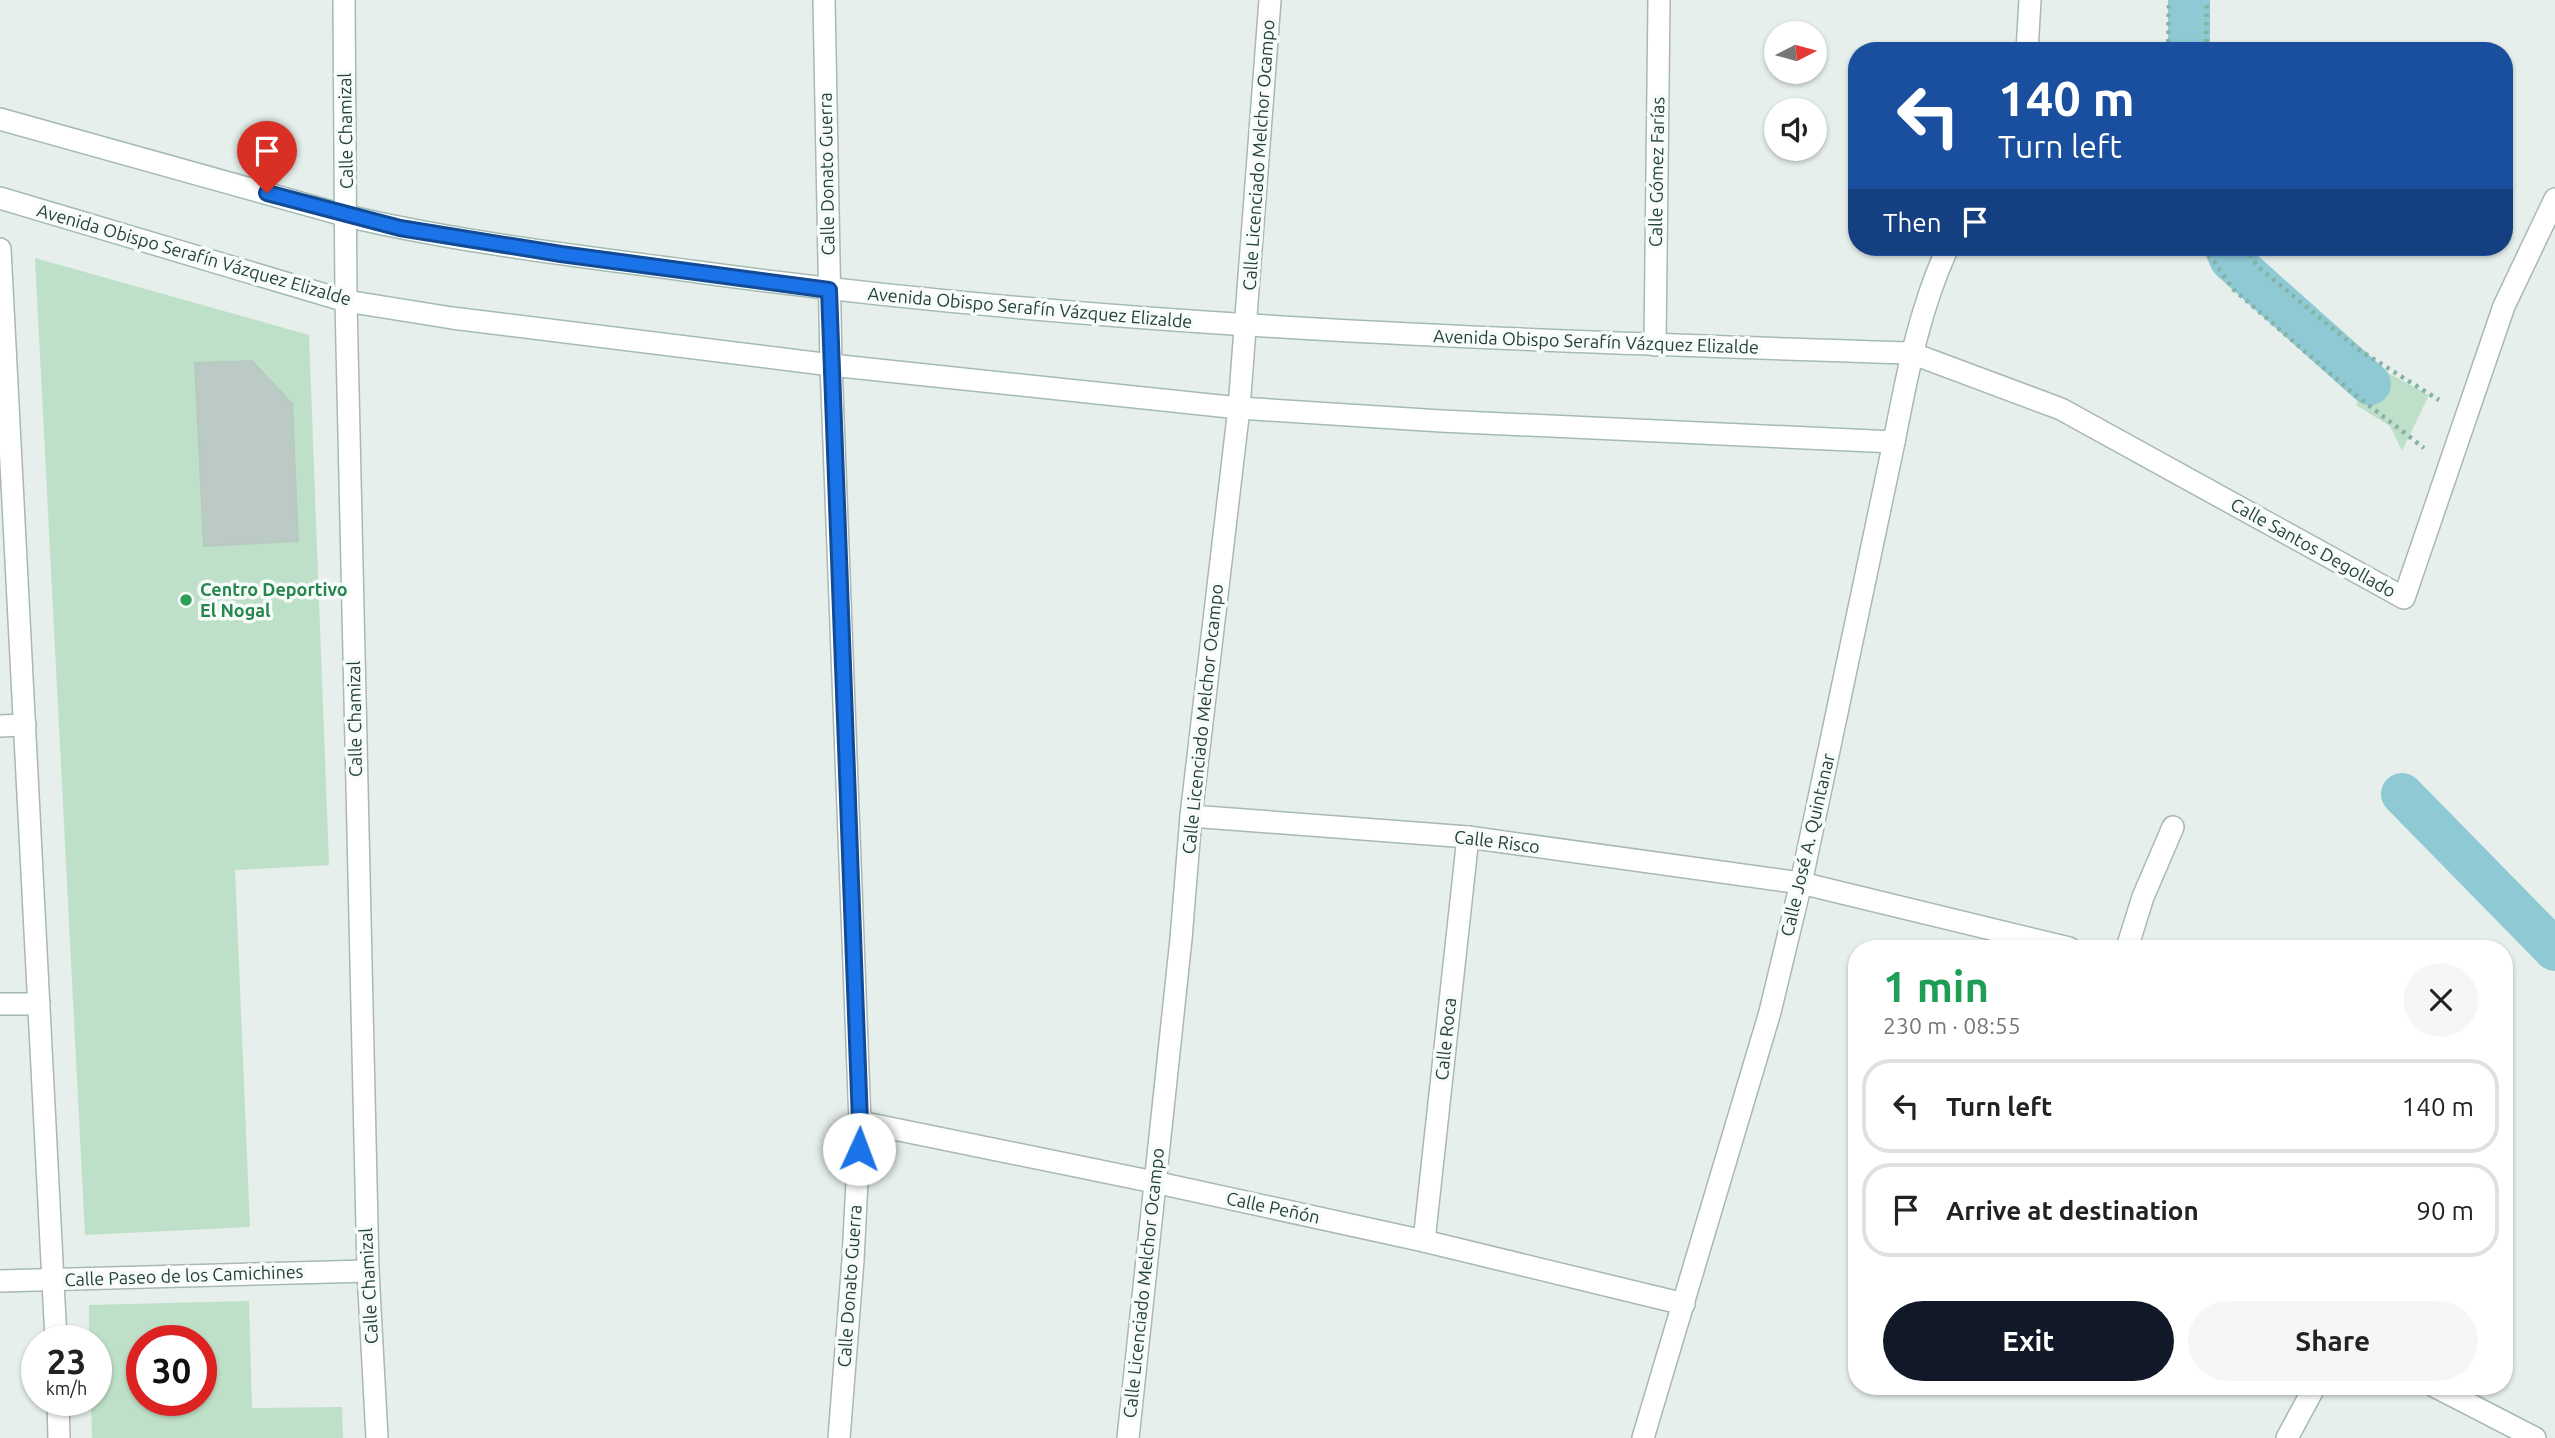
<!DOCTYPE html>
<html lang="en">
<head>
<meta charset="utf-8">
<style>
  body { margin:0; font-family:Ubuntu,sans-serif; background:#f6f6f6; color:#222; height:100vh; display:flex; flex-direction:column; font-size:26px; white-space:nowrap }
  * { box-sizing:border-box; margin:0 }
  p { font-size:23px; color:#767676 }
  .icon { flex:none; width:38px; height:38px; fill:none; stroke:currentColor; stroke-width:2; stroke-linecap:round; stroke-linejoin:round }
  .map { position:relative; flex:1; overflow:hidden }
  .side { position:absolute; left:1848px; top:940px; width:665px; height:455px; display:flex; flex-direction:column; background:#fff; border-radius:28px; box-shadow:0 2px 5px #0004 }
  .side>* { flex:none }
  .guide { position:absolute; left:1848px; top:42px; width:665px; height:214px; border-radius:28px; box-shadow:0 2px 5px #0004; background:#1a4fa0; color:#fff; overflow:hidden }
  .needle { width:46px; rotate:84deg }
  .tools { position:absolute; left:1764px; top:21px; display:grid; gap:14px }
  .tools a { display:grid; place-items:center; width:63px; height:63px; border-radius:50%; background:#fff; box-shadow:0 2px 5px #0004; font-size:35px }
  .speed { position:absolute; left:21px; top:1325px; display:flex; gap:14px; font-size:35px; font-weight:700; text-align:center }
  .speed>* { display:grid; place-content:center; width:91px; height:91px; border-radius:50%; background:#fff; box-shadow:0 2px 5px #0004; line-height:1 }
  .speed small { font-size:18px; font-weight:400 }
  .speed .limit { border:10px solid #d22; background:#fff; color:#111 }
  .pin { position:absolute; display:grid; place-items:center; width:60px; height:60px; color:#fff; margin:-72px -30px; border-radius:50% 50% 50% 0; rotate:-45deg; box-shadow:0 0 7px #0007 }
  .pin .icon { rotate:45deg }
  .me { position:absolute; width:77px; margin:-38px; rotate:2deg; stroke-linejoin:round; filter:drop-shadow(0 0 5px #0008) }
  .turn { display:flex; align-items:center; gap:24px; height:147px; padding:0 35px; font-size:32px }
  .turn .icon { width:91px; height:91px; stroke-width:2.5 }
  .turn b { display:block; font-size:49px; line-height:60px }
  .then { display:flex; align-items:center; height:66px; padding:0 35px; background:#0003; gap:14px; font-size:26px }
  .round { display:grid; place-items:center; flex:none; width:74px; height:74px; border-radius:37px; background:#f6f6f6 }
  .summary { display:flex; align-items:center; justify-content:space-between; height:119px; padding:0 35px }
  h1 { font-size:42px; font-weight:700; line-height:52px; color:#1e9e55 }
  .cta { display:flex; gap:14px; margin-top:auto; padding:14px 35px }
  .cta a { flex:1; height:80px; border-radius:42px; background:#111827; color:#fff; font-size:28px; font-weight:700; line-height:80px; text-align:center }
  .cta a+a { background:#f6f6f6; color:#222 }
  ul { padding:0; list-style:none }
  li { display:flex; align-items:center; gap:21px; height:94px; margin:0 14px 10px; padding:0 21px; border:4px solid #e0e0e0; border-radius:28px }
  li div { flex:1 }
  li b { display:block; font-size:26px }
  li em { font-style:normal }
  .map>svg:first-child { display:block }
  .green { fill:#bfe0c8; fill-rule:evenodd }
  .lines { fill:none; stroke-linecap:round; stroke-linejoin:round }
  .canal { stroke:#8ec9d4; stroke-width:42 }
  .building { fill:#bbcac4; stroke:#b8c9c2; stroke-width:2 }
  .street-casing { stroke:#a8b8b2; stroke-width:24 }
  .secondary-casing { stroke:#a4bbb3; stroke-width:24 }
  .path { stroke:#86b3a5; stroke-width:4.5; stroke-dasharray:3.5 5; stroke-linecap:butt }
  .street { stroke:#fff; stroke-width:21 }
  .secondary { stroke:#fff; stroke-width:21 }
  .route-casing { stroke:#114b97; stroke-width:18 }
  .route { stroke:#1a73e8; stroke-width:12 }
  .leisure-dot { fill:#2e9e5b; stroke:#f7fbf9; stroke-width:2.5 }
  .labels { text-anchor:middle; stroke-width:7; stroke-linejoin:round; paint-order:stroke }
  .street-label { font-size:18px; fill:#24423a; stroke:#f7fbf9 }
  .leisure-label { font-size:18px; font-weight:bold; fill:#27864d; stroke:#f7fbf9; text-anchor:start }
</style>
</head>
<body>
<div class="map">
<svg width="2555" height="1438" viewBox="0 0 2555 1438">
  <rect width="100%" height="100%" fill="#e6efeb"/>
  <g class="green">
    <polygon points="35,258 309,335 329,865 235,870 250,1227 85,1235"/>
    <polygon points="2379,368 2429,395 2402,451 2390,426 2356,405"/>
    <path d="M249,1301L252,1408L342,1407L343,1438H92L91,1400H96V1340H89V1305ZM201,1340V1400H142V1340Z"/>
  </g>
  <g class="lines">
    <g class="canal">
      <polyline points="2189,51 2189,0"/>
      <polyline points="2225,247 2230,259 2370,384"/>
      <polyline points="2402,794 2555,950"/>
    </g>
  </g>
  <polygon class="building" points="252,361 292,404 298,541 204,546 195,363"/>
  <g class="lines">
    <defs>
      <g id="street">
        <polyline points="344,0 346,301 368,1271 377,1438"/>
        <polyline points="824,0 831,365 860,1122 853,1260 839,1438"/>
        <polyline points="0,249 56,1340"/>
        <polyline points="1655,345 1659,0"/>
        <polyline points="1911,353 2061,409 2404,598 2504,306 2555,199"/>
        <polyline points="0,726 25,725"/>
        <polyline points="1191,816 1468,837 1801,883 2069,948"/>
        <polyline points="2127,948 2143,897 2173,827"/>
        <polyline points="0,1004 39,1004"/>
        <polyline points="860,1122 1154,1182 1424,1241 1684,1304"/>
        <polyline points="1424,1241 1468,837"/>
        <polyline points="0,1281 368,1271"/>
        <polyline points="2434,1386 2535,1438"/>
        <polyline points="58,1400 59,1438"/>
        <polyline points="1128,1438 1181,939 1191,816 1239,408 1270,0"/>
        <polyline points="1643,1438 1770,1012 1801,883 1894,442"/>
        <polyline points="2287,1438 2315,1386"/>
      </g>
      <g id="secondary">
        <polyline points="2027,51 2030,0"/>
        <path d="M0,119L347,216C462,243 581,256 698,272C1100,327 1506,340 1911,353"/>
        <path d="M0,198L346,301L452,318L831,365L1239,408L1441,421L1894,442C1907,375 1919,310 1948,247"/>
      </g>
    </defs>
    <use href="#street" class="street-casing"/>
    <use href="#secondary" class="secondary-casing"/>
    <g class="path">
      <polyline points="2168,51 2169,0"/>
      <polyline points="2206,51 2207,0"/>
      <polyline points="2204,247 2233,289 2353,393 2424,448"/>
      <polyline points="2245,247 2258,267 2359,350 2439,400"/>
    </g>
    <use href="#street" class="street"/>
    <use href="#secondary" class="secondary"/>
  </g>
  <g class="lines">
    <defs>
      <polyline id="route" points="267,193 400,228 561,254 829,290 860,1122 859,1149"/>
    </defs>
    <use href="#route" class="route-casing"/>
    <use href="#route" class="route"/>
  </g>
  <circle class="leisure-dot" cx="186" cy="600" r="7"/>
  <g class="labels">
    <g class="street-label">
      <text transform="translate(346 131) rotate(-91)" y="6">Calle Chamizal</text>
      <text transform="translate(1259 155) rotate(-86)" y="6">Calle Licenciado Melchor Ocampo</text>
      <text transform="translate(1657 172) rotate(-89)" y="6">Calle Gómez Farías</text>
      <text transform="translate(827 174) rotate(-91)" y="6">Calle Donato Guerra</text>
      <text transform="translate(194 255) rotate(16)" y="6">Avenida Obispo Serafín Vázquez Elizalde</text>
      <text transform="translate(1030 308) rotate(5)" y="6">Avenida Obispo Serafín Vázquez Elizalde</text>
      <text transform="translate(1596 342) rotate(2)" y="6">Avenida Obispo Serafín Vázquez Elizalde</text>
      <text transform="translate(2313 548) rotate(29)" y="6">Calle Santos Degollado</text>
      <text transform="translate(355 719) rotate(-91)" y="6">Calle Chamizal</text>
      <text transform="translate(1203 719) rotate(-84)" y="6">Calle Licenciado Melchor Ocampo</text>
      <text transform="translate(1497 842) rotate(7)" y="6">Calle Risco</text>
      <text transform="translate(1808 845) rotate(-77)" y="6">Calle José A. Quintanar</text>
      <text transform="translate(1446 1039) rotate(-84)" y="6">Calle Roca</text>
      <text transform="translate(1273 1208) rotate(12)" y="6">Calle Peñón</text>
      <text transform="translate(184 1276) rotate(-2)" y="6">Calle Paseo de los Camichines</text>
      <text transform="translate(1144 1283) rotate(-84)" y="6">Calle Licenciado Melchor Ocampo</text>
      <text transform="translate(369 1286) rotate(-93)" y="6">Calle Chamizal</text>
      <text transform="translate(850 1286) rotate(-86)" y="6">Calle Donato Guerra</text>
    </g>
    <g class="leisure-label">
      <text x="200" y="596">Centro Deportivo<tspan x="200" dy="21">El Nogal</tspan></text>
    </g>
  </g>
</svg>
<div class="tools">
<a><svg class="needle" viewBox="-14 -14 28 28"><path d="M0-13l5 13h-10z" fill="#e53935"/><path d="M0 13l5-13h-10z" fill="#767676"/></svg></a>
<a><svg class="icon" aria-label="sound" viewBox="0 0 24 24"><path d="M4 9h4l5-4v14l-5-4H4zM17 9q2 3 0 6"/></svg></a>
</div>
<div class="speed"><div>23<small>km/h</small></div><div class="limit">30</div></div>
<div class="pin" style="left:267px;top:193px;background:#d93025"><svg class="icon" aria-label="arrive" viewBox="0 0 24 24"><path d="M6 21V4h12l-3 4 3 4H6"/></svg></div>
<svg class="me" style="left:859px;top:1149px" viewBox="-20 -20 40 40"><circle r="19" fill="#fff"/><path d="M0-13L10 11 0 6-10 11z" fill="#1a73e8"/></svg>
<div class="guide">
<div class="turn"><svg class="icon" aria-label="left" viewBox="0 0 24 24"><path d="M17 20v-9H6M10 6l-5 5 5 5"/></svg><div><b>140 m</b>Turn left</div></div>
<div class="then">Then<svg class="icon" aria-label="arrive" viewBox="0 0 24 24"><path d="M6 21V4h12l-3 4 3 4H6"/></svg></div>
</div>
<section class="side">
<div class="summary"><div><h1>1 min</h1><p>230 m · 08:55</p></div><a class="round"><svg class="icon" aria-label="close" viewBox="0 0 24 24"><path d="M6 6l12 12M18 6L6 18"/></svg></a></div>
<ul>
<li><svg class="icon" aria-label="left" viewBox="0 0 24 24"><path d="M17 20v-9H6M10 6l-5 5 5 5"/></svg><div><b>Turn left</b></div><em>140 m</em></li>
<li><svg class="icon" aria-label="arrive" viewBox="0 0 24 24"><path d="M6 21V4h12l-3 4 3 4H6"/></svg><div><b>Arrive at destination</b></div><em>90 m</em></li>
</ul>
<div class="cta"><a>Exit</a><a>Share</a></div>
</section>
</div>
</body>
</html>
